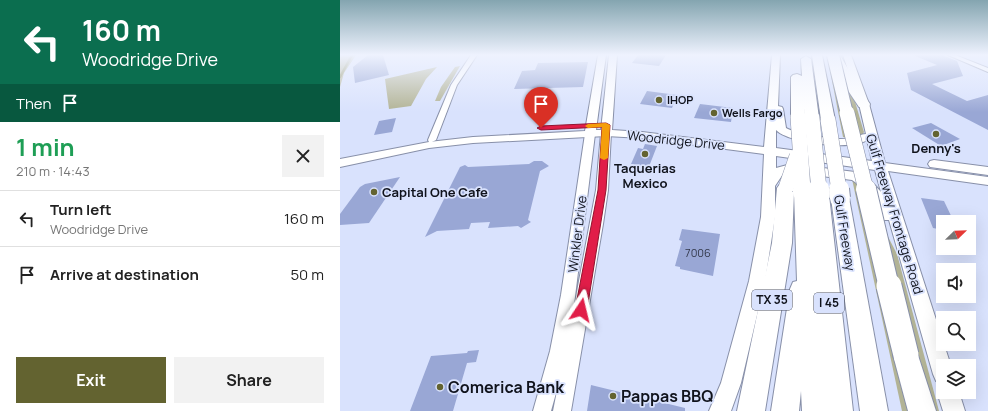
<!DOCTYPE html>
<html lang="en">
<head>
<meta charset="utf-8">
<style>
  body { margin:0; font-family:Manrope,sans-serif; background:#f2f2f2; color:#222; height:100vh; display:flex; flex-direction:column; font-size:15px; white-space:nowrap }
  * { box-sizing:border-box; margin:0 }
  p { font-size:13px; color:#767676 }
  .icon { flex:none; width:22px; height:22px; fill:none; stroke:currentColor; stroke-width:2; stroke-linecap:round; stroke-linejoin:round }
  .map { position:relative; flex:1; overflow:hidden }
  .sheet { display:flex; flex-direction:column; background:#fff; width:340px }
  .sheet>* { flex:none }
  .guide { background:#0b6e4f; color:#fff; overflow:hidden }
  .needle { width:26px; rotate:67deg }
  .tools { position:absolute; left:596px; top:215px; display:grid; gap:8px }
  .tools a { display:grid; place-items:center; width:40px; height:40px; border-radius:0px; background:#fff; box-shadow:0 4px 16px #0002; font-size:20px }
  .pin { position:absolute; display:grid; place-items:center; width:34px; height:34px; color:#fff; margin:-41px -17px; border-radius:50% 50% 50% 0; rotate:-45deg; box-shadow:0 0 4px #0007 }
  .pin .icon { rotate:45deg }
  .me { position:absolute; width:44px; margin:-22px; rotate:10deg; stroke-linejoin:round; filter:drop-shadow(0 0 3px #0008) }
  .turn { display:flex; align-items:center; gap:14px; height:84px; padding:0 16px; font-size:18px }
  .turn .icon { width:52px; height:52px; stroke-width:2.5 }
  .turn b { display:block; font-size:28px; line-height:34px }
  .then { display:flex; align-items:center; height:38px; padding:0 16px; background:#0003; gap:8px; font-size:15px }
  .round { display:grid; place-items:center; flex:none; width:42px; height:42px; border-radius:0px; background:#f2f2f2 }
  .headline { display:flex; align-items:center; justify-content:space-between; height:68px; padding:0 16px }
  h1 { font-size:24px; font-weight:700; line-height:30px; color:#1e9e55 }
  .action { display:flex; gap:8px; margin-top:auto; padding:8px 16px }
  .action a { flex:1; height:46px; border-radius:0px; background:#636330; color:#fff; font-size:16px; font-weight:700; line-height:46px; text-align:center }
  .action a+a { background:#f2f2f2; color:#222 }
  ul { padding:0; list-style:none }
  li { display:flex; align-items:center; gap:12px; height:56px; padding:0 16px; border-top:1px solid #e0e0e0 }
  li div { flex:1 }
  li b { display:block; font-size:15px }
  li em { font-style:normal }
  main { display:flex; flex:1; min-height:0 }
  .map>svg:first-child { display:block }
  .green { fill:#b2b395 }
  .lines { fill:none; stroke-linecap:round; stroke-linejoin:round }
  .stream { stroke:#8e8f5d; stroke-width:2.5 }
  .building { fill:#99a7d5 }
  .minor-casing { stroke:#8890a9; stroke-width:2 }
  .tertiary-casing { stroke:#8890a9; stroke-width:2 }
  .secondary-casing { stroke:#8890a9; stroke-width:2 }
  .motorway-casing { stroke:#8890a9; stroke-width:2 }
  .minor { fill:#fff; fill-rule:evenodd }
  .tertiary { fill:#fff; fill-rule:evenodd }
  .secondary { fill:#fff; fill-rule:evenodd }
  .motorway { fill:#fff; fill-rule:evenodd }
  .motorway-bridge-far3-casing { stroke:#8890a9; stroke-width:14; stroke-linecap:butt }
  .motorway-bridge-far2-casing { stroke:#8890a9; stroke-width:16; stroke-linecap:butt }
  .motorway-bridge-far1-casing { stroke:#8890a9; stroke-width:22; stroke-linecap:butt }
  .motorway-bridge-casing { stroke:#8890a9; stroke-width:27; stroke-linecap:butt }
  .motorway-bridge-far3 { stroke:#fff; stroke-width:12 }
  .motorway-bridge-far2 { stroke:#fff; stroke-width:15 }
  .motorway-bridge-far1 { stroke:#fff; stroke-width:20 }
  .motorway-bridge { stroke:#fff; stroke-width:25 }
  .route { fill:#e11d48; stroke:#92132f }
  .slow { fill:#f59e0b }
  .poi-dot { fill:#636330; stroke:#d9e2fd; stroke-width:1.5 }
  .labels { text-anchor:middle; stroke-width:3.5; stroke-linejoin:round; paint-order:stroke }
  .far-poi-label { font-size:11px; font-weight:bold; fill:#10131c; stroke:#d9e2fd; text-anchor:start }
  .number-label { font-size:11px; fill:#32384a }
  .shield { fill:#d9e2fd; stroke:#4c5160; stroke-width:1 }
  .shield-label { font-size:12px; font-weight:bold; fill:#10131c }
  .street-label { font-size:13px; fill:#10131c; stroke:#d9e2fd }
  .poi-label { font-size:13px; font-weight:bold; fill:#10131c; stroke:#d9e2fd }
  .near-poi-label { font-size:16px; font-weight:bold; fill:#10131c; stroke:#d9e2fd; text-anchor:start }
</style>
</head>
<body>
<main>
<section class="sheet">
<div class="guide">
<div class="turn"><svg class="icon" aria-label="left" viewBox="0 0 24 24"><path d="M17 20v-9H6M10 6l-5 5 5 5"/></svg><div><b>160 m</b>Woodridge Drive</div></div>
<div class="then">Then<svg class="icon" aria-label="arrive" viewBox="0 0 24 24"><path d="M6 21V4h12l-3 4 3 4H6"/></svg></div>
</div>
<div class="headline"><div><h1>1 min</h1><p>210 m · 14:43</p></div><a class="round"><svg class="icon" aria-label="close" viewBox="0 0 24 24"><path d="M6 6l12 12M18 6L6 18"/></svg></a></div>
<ul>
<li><svg class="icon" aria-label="left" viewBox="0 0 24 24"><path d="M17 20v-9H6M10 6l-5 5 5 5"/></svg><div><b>Turn left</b><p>Woodridge Drive</p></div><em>160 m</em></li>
<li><svg class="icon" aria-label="arrive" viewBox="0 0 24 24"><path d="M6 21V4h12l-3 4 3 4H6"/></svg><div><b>Arrive at destination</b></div><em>50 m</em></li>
</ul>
<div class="action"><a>Exit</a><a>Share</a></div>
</section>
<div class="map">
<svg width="648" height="411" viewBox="0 0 648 411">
  <rect width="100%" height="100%" fill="#d9e2fd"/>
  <g class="green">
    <polygon points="0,55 16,55 4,73 0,87"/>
    <polygon points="487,55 492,55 514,98 523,129 524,132 522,136 512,140 503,137"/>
    <polygon points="120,66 100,101 95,101 101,87 115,67"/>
    <polygon points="97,67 86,79 71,106 49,109 45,79"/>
    <polygon points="512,179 520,183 557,254 599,411 562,411"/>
  </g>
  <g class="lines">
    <polyline class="stream" points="0,77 12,55"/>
  </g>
  <g class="building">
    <polygon points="28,55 43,55 49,75 15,83 13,67"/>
    <polygon points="298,55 326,55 319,66 292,63"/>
    <polygon points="573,55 602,55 617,61 623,76 592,84 627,101 648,95 648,130 571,90 567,73 597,65"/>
    <polygon points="248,62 243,87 174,89 182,71 195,70 198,63"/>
    <polygon points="307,91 337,95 332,108 300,104"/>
    <polygon points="360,104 393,108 391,122 354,118"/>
    <polygon points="56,118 52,132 34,135 39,121"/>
    <polygon points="591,123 620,139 601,146 572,128"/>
    <polygon points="305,144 317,146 310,164 304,172 291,170 294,164 291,164 298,148 303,149"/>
    <polygon points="194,161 202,161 209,166 200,171 188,220 191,222 181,228 178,226 148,228 150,222 131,223 129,229 97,231 85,237 120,167 125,165 128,167 189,164"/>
    <polygon points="60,177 29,223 0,225 0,214 20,187 25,184"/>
    <polygon points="581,198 604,201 614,222 603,222 603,230 593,228"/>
    <polygon points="342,229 380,234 373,276 340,269 340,267 335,266 342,241 339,240"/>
    <polygon points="139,350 136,362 127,363 113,411 70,411 91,356 127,353 128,351"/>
    <polygon points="251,385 345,408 345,411 247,411"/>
  </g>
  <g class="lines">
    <defs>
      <g id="minor">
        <polygon points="131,55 137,55 117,85 96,140 92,142 89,142 88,140 111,85"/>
        <polygon points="608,55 615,55 648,68 648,72"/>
      </g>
      <polygon id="tertiary" points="266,130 271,133 268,190 263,224 231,411 213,411 218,386 211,411 193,411 210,351 221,295 245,134 250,131 255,134 233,313 256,190 261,133"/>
      <g id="secondary">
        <path d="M258,55H266L256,130H261L269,55H277L272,130L302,132L424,147L432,55H440L438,106L442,107L443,109L446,128C457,134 502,142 514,138C519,137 520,134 526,134L519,104L503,55H511L529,104L545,163L648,177V185L548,171L611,366H603V392H619L625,411H603L597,392L602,384L596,381L593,374L549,220H541L530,196L522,187L512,180L451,172L443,174L435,186V217L425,281L401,383L391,411H369L381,383L409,281L421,217L424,154L302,138L266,136L133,143L89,148L0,167V159L89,142L133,137L245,131ZM436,130C448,143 513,151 527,140L532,161L436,148ZM436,156L535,170L541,192L531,181L515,172L451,164L436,168Z"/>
        <polygon points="594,160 648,167 648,175 590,167 588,164 590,161"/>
      </g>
      <g id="motorway">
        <polygon points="472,55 482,55 495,120 493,123 488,124 483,123 481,120"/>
        <polygon points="490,55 500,55 521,91 530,104 529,107 519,107 509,92"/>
        <polygon points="466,56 471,59 479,118 477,121 467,121 465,118 464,106 465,117 463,120 453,120 451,117 451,77 453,75 457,74 462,76 461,59"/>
        <polygon points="446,182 452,184 455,188 454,192 457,188 463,186 469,188 472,194 474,191 480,189 486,191 489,195 513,411 462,411 461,391 459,411 431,411 450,289 453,282 457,281 454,192 452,243 425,411 397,411 432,243 437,188 440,184"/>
        <polygon points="500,192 506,194 509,198 548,411 520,411 491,198 494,194"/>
        <polygon points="566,342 575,346 596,411 568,411 553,355 557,346"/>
      </g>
    </defs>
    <use href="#minor" class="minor-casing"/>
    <use href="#tertiary" class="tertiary-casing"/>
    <use href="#secondary" class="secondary-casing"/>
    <use href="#motorway" class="motorway-casing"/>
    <use href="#minor" class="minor"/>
    <use href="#tertiary" class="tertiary"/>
    <use href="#secondary" class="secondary"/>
    <use href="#motorway" class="motorway"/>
    <defs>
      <polyline id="motorway-bridge-far3" points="493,55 507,114"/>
      <g id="motorway-bridge-far2">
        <polyline points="507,113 526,190"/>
        <polyline points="458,117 463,190"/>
        <polyline points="472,118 479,190"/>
        <polyline points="488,120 499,190"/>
        <polyline points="446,188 457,156"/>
      </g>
      <g id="motorway-bridge-far1">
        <polyline points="463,189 463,192"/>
        <polyline points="479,189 480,195"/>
        <polyline points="499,189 500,198"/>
        <polyline points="526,189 549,287"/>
      </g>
      <polyline id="motorway-bridge" points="549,286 566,355"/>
    </defs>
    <use href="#motorway-bridge-far3" class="motorway-bridge-far3-casing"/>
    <use href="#motorway-bridge-far2" class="motorway-bridge-far2-casing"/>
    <use href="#motorway-bridge-far1" class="motorway-bridge-far1-casing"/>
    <use href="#motorway-bridge" class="motorway-bridge-casing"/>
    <use href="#motorway-bridge-far3" class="motorway-bridge-far3"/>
    <use href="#motorway-bridge-far2" class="motorway-bridge-far2"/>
    <use href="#motorway-bridge-far1" class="motorway-bridge-far1"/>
    <use href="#motorway-bridge" class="motorway-bridge"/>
  </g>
  <linearGradient id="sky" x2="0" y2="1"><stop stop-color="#84a5b0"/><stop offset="0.49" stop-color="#eef2fe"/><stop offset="1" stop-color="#eef2fe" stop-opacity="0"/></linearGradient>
  <rect width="648" height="112" fill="url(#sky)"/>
  <polygon class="route" points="266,123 270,125 266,190 247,310 245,314 241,315 237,314 235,310 258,190 262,127 201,130 197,128 201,126"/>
  <polygon class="slow" points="266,123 270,125 268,158 264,160 260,158 262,127 248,128 245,126 248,124"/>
  <g class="poi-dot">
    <circle cx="319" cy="100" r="4"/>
    <circle cx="374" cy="113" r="4"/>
    <circle cx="596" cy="134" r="4"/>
    <circle cx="305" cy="154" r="4"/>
    <circle cx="34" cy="192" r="4"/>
    <circle cx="100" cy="387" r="4"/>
    <circle cx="273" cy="396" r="4"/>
  </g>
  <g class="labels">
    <g class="far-poi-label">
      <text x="327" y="104">IHOP</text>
      <text x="382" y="117">Wells Fargo</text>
    </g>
    <g class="number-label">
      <text x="358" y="257">7006</text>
    </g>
    <g class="shield">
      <rect x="412" y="290" width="40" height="20" rx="3"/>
      <rect x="474" y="293" width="30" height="20" rx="3"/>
    </g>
    <g class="shield-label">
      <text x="432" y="304">TX 35</text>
      <text x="489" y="307">I 45</text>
    </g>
    <g class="street-label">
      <text transform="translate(336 140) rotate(6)" y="5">Woodridge Drive</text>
      <text transform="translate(555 214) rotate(73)" y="5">Gulf Freeway Frontage Road</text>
      <text transform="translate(505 233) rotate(81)" y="5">Gulf Freeway</text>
      <text transform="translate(237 234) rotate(-83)" y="5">Winkler Drive</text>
    </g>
    <g class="poi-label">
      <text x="596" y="153">Denny's</text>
      <text x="305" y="173">Taquerias<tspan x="305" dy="15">Mexico</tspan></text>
      <text x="42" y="197" text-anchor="start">Capital One Cafe</text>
    </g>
    <g class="near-poi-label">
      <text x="108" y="393">Comerica Bank</text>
      <text x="281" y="402">Pappas BBQ</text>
    </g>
  </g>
</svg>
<div class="tools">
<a><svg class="needle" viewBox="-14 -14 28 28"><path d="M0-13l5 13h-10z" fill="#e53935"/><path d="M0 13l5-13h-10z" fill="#767676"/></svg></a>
<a><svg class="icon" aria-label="sound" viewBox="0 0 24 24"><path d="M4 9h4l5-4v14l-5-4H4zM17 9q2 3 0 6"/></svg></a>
<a><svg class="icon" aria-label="search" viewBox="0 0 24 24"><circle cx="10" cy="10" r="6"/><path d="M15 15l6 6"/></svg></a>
<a><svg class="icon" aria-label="layers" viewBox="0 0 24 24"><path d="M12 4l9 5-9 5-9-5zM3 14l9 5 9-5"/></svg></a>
</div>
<div class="pin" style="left:201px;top:128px;background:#d93025"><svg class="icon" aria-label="arrive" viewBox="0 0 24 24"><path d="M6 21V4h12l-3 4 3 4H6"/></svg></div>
<svg class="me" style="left:241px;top:310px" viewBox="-20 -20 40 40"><path d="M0-17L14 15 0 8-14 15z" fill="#e11d48" stroke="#fff" stroke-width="4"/></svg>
</div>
</main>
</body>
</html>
